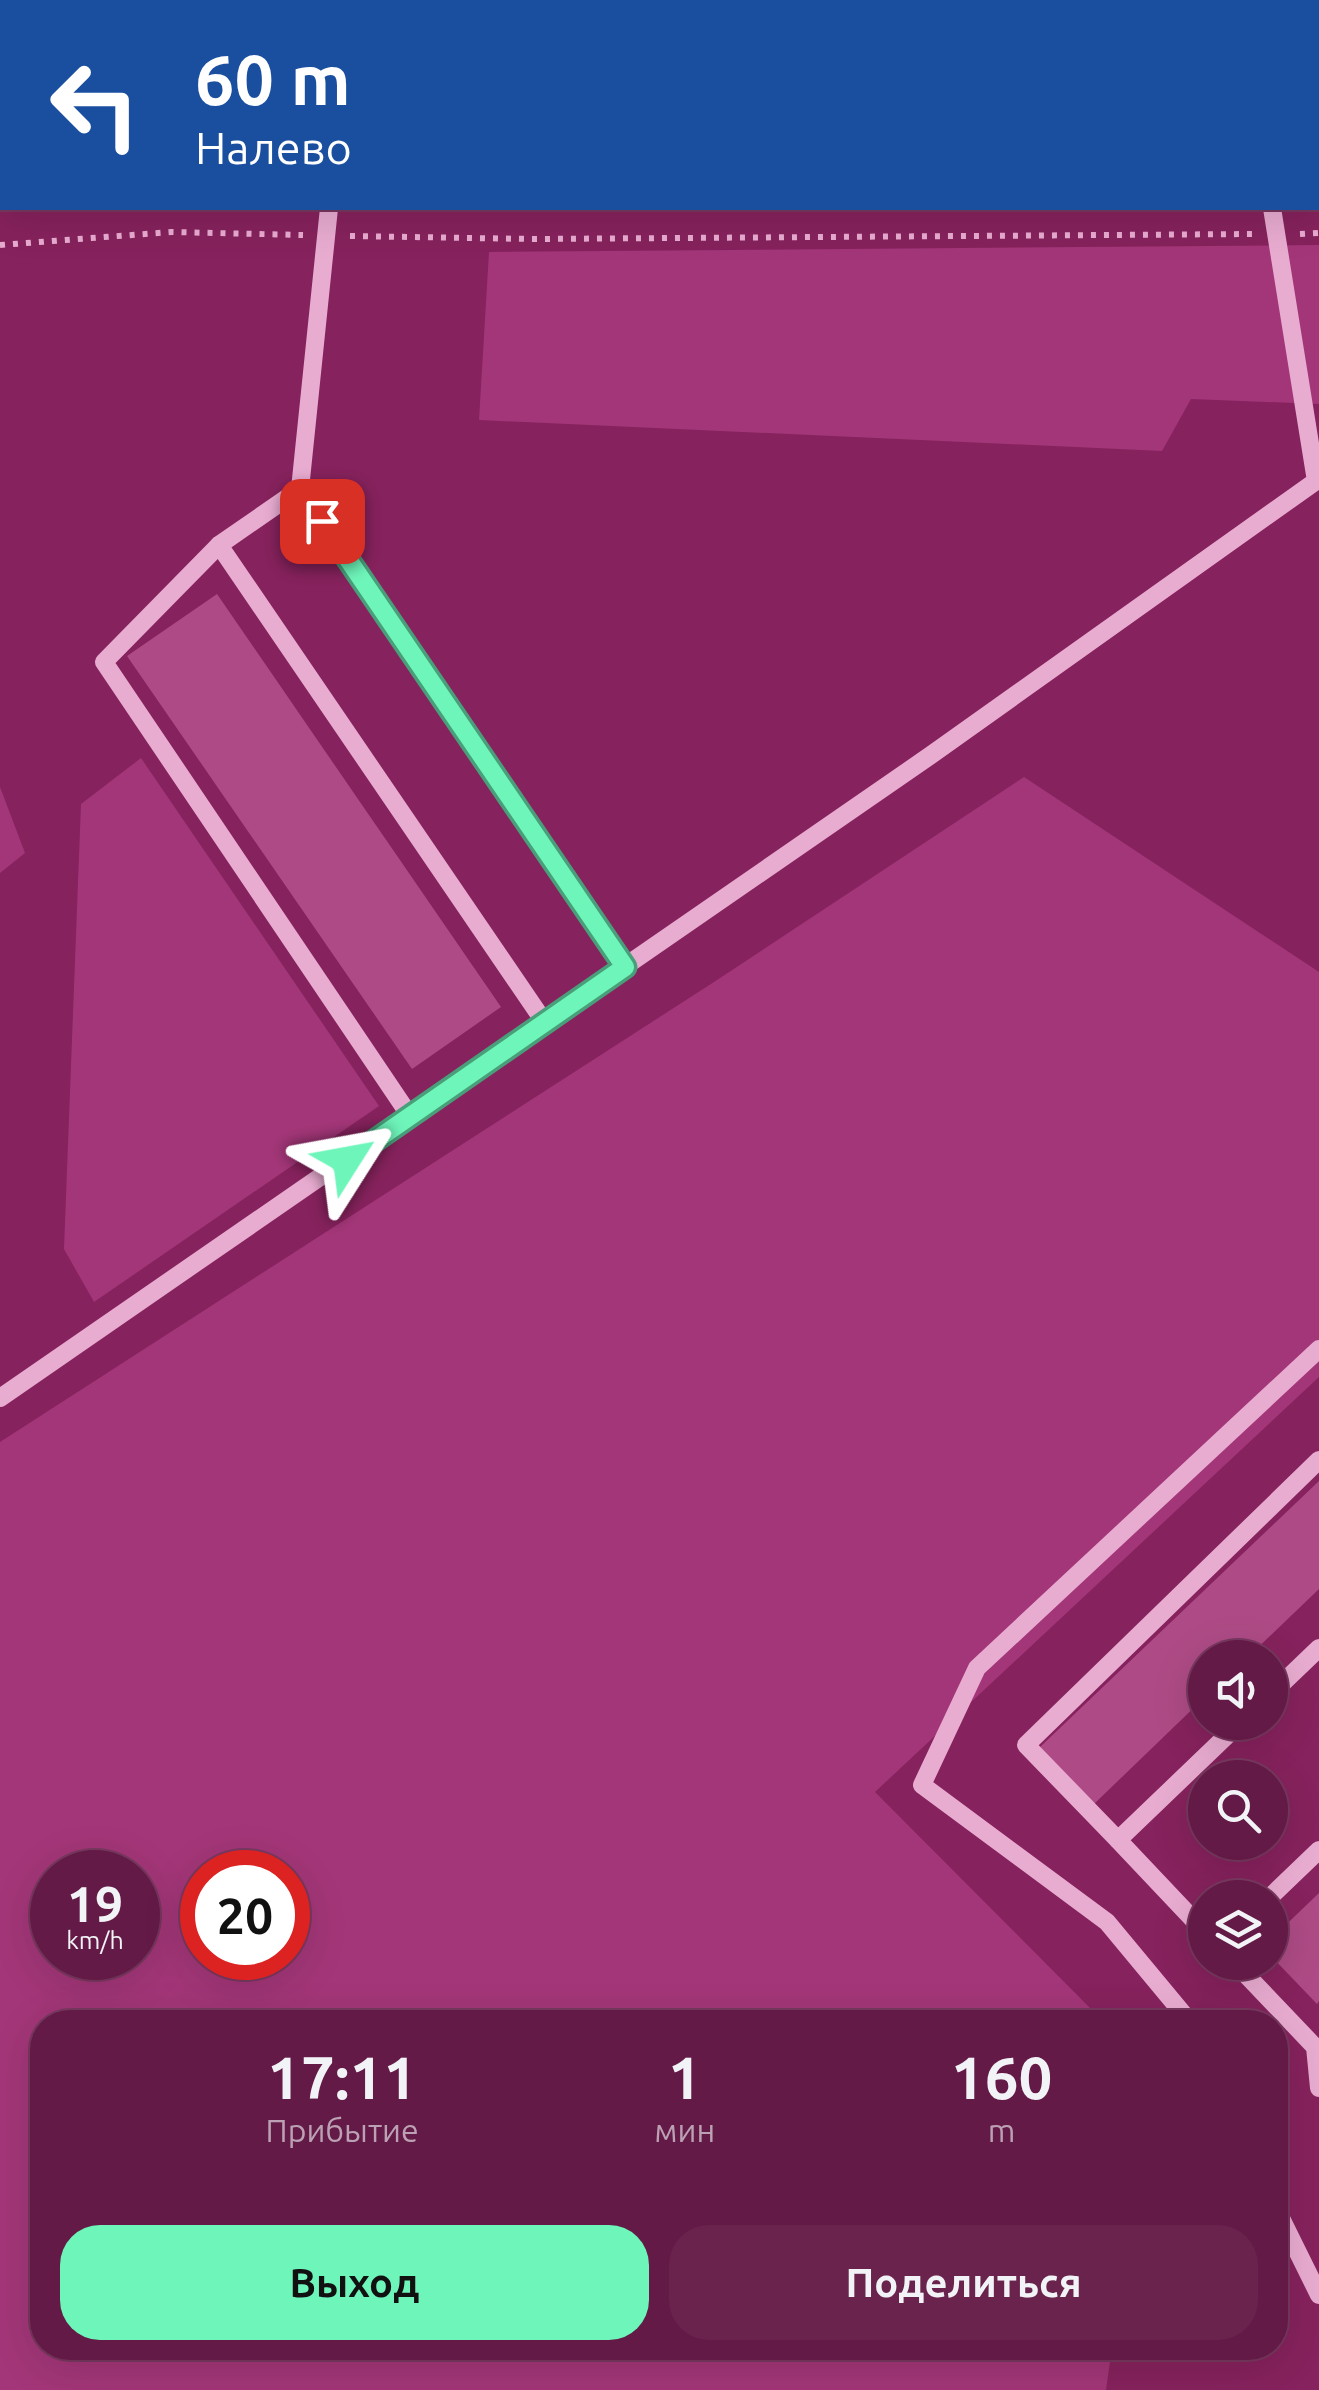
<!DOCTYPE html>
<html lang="ru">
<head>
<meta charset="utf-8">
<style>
  body { margin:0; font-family:Ubuntu,sans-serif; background:#6a234d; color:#f1f3f6; height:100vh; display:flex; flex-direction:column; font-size:38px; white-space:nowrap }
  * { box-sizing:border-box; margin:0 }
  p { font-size:32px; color:#bba1b3 }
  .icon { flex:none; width:55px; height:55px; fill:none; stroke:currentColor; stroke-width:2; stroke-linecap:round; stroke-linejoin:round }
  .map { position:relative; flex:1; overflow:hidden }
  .side { position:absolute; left:30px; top:2010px; width:1258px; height:350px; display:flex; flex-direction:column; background:#641a46; border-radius:40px; box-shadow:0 10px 40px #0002,0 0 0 2px #78385f }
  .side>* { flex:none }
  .top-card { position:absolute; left:0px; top:0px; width:1320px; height:210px; box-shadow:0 10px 40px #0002,0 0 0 2px #78385f; background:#1a4fa0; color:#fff; overflow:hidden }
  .controls { position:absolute; left:1188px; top:1640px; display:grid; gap:20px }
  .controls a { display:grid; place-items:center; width:100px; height:100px; border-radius:50%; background:#641a46; box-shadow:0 10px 40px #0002,0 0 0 2px #78385f; font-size:50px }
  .speed { position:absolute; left:30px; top:1850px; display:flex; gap:20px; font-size:50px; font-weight:700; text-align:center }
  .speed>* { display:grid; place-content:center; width:130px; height:130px; border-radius:50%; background:#641a46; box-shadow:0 10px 40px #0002,0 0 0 2px #78385f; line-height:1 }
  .speed small { font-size:25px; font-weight:400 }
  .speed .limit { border:15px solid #d22; background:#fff; color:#111 }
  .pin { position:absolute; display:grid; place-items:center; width:85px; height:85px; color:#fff; margin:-42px; border-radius:20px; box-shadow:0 5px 15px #0006 }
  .me { position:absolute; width:110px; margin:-55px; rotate:56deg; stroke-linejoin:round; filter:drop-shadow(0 0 8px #0008) }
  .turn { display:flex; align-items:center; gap:35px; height:210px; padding:0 30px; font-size:45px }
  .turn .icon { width:130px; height:130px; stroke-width:2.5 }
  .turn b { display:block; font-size:70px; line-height:85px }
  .eta { display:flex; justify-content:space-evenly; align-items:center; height:170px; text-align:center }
  .eta b { font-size:60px; font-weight:600; line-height:70px }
  .primary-button { display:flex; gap:20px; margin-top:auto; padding:20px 30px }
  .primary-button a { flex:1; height:115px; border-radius:40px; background:#6ef5ba; color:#111; font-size:40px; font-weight:600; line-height:115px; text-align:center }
  .primary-button a+a { background:#6a234d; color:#f1f3f6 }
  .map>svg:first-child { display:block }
  .green { fill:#a33678; fill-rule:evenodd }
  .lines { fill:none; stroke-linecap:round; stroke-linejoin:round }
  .stream { stroke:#eaa0ce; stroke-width:11 }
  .building { fill:#ae4b86 }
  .path { stroke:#e9acd1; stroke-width:6; stroke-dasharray:5 8; stroke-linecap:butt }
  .minor { stroke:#e9acd1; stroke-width:18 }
  .major { stroke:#fef0f7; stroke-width:25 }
  .route-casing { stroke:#489f79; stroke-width:25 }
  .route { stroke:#6ef5ba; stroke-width:18 }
</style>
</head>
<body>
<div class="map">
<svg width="1319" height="2390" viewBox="0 0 1319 2390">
  <rect width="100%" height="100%" fill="#86225d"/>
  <g class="green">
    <polygon points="1319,245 1319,404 1191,399 1162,451 479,420 489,252"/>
    <polygon points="141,758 379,1106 94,1302 64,1249 81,804"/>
    <path d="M1024,777L1319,972V1377L875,1792L1104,2022H42V2348H1112L1106,2390H0V1442L714,982ZM52,1872H138V1958H52ZM202,1872H288V1958H202Z"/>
    <polygon points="0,787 25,853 0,873"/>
  </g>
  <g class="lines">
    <g class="stream">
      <polyline points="1253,0 1254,2"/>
      <polyline points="1318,27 1319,27"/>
    </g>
  </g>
  <g class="building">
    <polygon points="217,594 501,1007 412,1069 127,656"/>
    <polygon points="1319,1481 1319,1589 1247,1658 1205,1658 1205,1697 1094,1804 1040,1747"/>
    <polygon points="1319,1893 1319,2001 1317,2004 1270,1955 1270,1940"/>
  </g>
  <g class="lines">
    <g class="path">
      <polyline points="1300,234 1319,233"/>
      <polyline points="350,236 532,239 1253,234"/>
      <polyline points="0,245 171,232 303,235"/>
    </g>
    <g class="minor">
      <polyline points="712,0 712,2"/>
      <polyline points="329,208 300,489 625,967"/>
      <polyline points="300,489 219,545 104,662 410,1116"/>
      <polyline points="219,545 545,1023"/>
      <polyline points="0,1398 931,755 1316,481 1272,208"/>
      <polyline points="1270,1695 1319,1648"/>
      <polyline points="1118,1840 1026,1745 1319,1460"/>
      <polyline points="1269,1898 1319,1850"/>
      <polyline points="1205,1932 1118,1840 1241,1722"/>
      <polyline points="1234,1962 1315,2047 1319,2088"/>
      <polyline points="1190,2022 1107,1922 922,1785 977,1668 1319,1349"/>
      <polyline points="1275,2206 1319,2295"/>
    </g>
    <g class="major">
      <polyline points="0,183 2,183"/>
      <polyline points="1318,196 1319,196"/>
    </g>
  </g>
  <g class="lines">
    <defs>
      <polyline id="route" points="322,521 625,967 347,1160"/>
    </defs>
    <use href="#route" class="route-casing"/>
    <use href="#route" class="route"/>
  </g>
</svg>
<div class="controls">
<a><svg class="icon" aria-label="sound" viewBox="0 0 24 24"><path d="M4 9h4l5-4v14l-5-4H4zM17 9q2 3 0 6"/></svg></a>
<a><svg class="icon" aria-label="search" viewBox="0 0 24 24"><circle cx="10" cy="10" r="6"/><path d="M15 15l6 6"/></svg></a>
<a><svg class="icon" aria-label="layers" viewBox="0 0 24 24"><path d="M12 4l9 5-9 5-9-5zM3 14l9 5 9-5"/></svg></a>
</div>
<div class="speed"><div>19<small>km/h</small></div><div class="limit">20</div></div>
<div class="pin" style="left:322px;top:521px;background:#d93025"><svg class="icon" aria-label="arrive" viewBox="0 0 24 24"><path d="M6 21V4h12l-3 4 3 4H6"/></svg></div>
<svg class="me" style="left:347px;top:1160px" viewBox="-20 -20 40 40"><path d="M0-17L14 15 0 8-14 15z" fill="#6ef5ba" stroke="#fff" stroke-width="4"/></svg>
<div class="top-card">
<div class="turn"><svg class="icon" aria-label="left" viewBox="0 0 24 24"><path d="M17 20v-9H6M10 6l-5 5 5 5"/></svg><div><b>60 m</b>Налево</div></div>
</div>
<section class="side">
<div class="eta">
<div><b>17:11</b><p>Прибытие</p></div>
<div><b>1</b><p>мин</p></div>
<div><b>160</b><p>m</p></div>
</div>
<div class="primary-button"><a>Выход</a><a>Поделиться</a></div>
</section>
</div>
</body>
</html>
